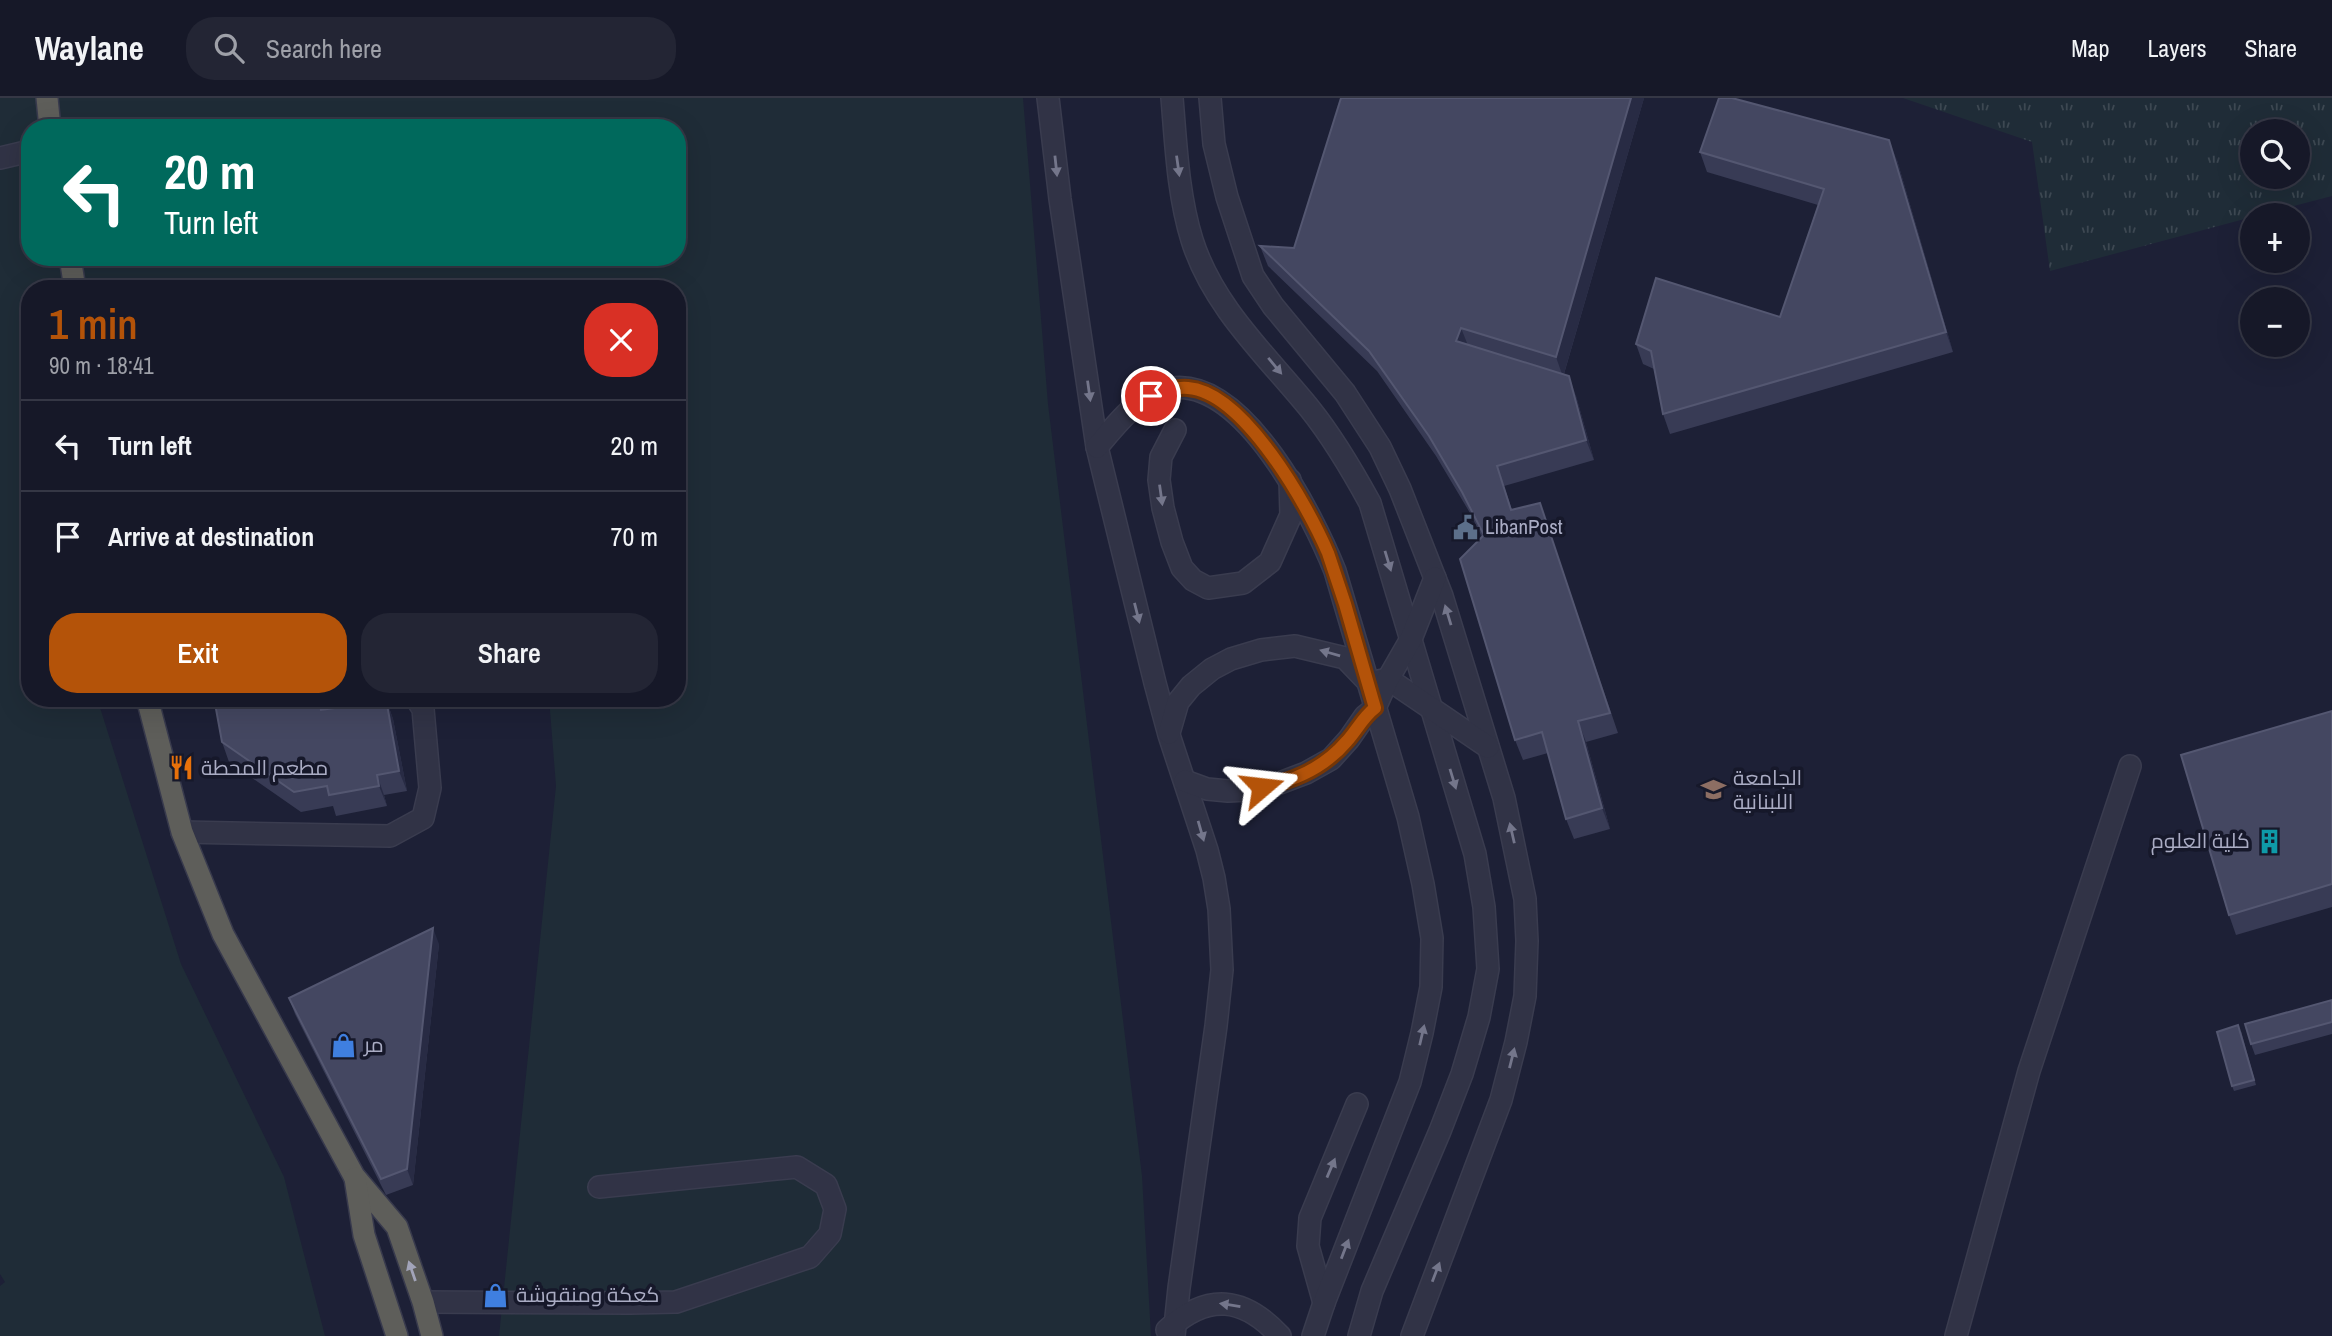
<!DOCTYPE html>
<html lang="en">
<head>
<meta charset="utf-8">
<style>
  body { margin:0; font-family:"Archivo Narrow",Cairo,sans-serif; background:#232534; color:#f1f3f6; height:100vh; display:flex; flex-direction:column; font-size:26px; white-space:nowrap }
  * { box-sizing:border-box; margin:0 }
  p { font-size:23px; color:#9ea0a8 }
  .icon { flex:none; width:38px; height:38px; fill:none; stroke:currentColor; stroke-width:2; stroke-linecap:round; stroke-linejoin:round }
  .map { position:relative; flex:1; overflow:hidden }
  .drawer { position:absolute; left:21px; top:182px; width:665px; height:427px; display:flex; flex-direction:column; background:#161828; border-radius:28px; box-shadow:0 7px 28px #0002,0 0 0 2px #353745 }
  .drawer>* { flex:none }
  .guide { position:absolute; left:21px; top:21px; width:665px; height:147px; border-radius:28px; box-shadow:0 7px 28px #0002,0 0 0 2px #353745; background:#00695c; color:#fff; overflow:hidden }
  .fabs { position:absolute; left:2240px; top:21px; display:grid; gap:14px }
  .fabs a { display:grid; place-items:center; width:70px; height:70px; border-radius:50%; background:#161828; box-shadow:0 7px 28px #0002,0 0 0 2px #353745; font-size:35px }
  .pin { position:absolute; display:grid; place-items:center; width:60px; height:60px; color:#fff; margin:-30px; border:4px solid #fff; border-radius:50%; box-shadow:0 2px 7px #0007 }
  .me { position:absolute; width:77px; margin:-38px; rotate:73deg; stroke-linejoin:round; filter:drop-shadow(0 0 5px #0008) }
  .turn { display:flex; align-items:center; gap:24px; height:147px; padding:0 28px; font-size:32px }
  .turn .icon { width:91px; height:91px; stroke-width:2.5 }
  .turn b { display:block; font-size:49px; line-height:60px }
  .round { display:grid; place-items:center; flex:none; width:74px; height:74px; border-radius:28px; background:#232534 }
  .overview { display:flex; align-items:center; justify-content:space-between; height:119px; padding:0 28px }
  h1 { font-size:42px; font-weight:600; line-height:52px; color:#b45309 }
  .primary-button { display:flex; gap:14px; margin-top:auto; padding:14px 28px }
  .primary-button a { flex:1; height:80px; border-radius:28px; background:#b45309; color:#fff; font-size:28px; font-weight:600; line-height:80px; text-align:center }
  .primary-button a+a { background:#232534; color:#f1f3f6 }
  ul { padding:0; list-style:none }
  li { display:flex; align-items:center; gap:21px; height:91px; padding:0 28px; border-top:2px solid #353745 }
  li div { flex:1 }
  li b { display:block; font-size:26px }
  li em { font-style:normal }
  header { display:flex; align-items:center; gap:42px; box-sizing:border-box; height:98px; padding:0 35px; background:#161828; border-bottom:2px solid #353745 }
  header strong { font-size:33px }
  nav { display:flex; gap:38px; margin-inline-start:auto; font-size:24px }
  .search { width:490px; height:63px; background:#232534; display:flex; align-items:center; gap:18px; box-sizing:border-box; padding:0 24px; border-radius:28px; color:#9ea0a8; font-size:26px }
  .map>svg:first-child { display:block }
  .green { fill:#1f2c37; fill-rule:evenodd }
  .park { fill:url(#park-tufts); fill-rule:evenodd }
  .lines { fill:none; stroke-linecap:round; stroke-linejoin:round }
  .service-casing { stroke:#3a3c4f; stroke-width:24 }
  .pedestrian-casing { stroke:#3a3c4f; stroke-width:24 }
  .minor-casing { stroke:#3a3c4f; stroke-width:24 }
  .trunk-casing { stroke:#383a4d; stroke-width:24 }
  .service { stroke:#313346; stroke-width:21 }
  .pedestrian { stroke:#313346; stroke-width:21 }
  .minor { stroke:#313346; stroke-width:21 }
  .trunk { stroke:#5e5e5a; stroke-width:21 }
  .wall { fill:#383b55 }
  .shaded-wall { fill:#282b44 }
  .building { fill:#444761; stroke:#545771; stroke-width:2 }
  .oneway { fill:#74768b }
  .oneway2 { fill:#a2a4b9 }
  .route-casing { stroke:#753606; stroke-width:18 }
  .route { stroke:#b45309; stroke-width:12 }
  .labels { text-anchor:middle; stroke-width:7; stroke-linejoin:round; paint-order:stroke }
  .poi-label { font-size:21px; fill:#aaacc4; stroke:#16182a; text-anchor:start }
</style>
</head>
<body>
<header>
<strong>Waylane</strong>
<div class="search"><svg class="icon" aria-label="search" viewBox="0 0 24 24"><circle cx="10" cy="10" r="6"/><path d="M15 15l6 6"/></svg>Search here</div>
<nav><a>Map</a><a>Layers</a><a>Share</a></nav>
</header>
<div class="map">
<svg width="2332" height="1238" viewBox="0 0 2332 1238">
  <defs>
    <pattern id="park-tufts" width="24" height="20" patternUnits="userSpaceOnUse" patternTransform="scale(1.75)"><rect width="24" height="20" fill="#1f2c37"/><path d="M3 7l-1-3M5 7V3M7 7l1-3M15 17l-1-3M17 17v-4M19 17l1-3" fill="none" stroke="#3d4852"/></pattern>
  </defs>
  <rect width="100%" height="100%" fill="#1d2036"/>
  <path class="green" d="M0,0H1023L1048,306L1142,1078L1151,1238H499L556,688L549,600H677V191H30V600H97L181,866L284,1079L325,1238H0V1188L5,1184L0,1176ZM30,30H677V159H30Z"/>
  <path class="park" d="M1903,0H2332V98L2259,117H2252V119L2050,173L2032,44ZM2252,33H2298V79H2252Z"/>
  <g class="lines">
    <defs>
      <g id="service">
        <polyline points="1175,332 1161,359 1159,382 1163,410 1172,444 1182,470 1193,482 1208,490 1243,485 1270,464 1291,417 1290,382"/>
        <polyline points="182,734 390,738 423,720 430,690 423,611 416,600"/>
        <polyline points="423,1204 630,1205 676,1204 810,1159 830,1136 835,1111 826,1087 797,1069 599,1089"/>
        <polyline points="1324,1205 1308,1148 1310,1120 1357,1006"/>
      </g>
      <polyline id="pedestrian" points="1956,1238 2029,973 2130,668"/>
      <g id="minor">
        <polyline points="1048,0 1060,101 1097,349 1155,585 1169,637 1207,752 1214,780 1219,811 1222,872 1216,928 1179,1190 1174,1238"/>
        <path d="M1172,0C1176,47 1178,97 1192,142C1213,209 1267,258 1310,311C1334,341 1352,372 1370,405L1475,756L1484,809L1488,871L1479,919L1462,976L1440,1033L1372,1193L1359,1238"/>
        <polyline points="1210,0 1214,46 1227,99 1253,178 1273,208 1345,295 1380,349 1400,391 1442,498 1504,700 1525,801 1527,843 1525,898 1516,944 1501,1002 1412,1238"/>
        <polyline points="0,60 30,53"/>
        <path d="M1097,349C1117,326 1139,295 1172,290C1244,280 1313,418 1335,473L1408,719L1423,786L1432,840L1431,889L1422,935L1410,984L1324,1205L1313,1238"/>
        <polyline points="1169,635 1178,604 1191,588 1212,571 1231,561 1261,552 1295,548 1345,560 1369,585 1388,581 1488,649"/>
        <polyline points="1185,683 1207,691 1228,693 1248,692 1277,686 1306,675 1331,661 1349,641 1365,618 1375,610 1388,581 1411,541 1435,480"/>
        <path d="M1167,1232C1208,1194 1244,1199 1280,1238"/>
      </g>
      <g id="trunk">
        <polyline points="47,0 50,30"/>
        <polyline points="70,159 75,191"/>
        <polyline points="147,600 182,734 223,836 354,1078 397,1129 423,1204 432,1238"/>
        <polyline points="355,1080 364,1137 397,1238"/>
      </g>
    </defs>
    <use href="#service" class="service-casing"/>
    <use href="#pedestrian" class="pedestrian-casing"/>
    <use href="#minor" class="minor-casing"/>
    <use href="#trunk" class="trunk-casing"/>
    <use href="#service" class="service"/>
    <use href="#pedestrian" class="pedestrian"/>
    <use href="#minor" class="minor"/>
    <use href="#trunk" class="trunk"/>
  </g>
  <g class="wall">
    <polygon points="1644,0 1564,276 1576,298 1594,362 1504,388 1512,412 1540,405 1618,635 1586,644 1610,731 1574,741 1566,721 1548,655 1523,662 1515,642 1482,439 1470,415 1436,358 1377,273 1268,168 1260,148 1294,150"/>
    <polygon points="1700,54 1897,62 1953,254 1670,336 1663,316 1654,271 1643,266 1636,246 1780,219 1818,107 1707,74"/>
    <polygon points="365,600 366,604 386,601 393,621 407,693 384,697 387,708 336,718 333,708 301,714 229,664 222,644 321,605 323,612 343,609"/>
    <polygon points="2332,613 2332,809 2236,837 2229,817"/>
    <polygon points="439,846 413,1087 386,1097 295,916 289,900"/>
    <polygon points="2332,902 2332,936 2255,957 2251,946"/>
    <polygon points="2241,933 2256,987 2234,993 2232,988"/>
  </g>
  <g class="shaded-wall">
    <polygon points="1631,0 1644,0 1563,279 1556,259"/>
    <polygon points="1889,42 1897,62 1953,254 1946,234"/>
    <polygon points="1461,230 1469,250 1456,243"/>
    <polygon points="1569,278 1576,298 1594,362 1586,342"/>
    <polygon points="386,601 393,621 407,693 399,673"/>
    <polygon points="1578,623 1586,644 1610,731 1602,710"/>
    <polygon points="377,677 384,697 387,708 379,688"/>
    <polygon points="433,830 439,846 413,1087 407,1071"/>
  </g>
  <g class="building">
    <polygon points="1341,0 1631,0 1556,259 1461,230 1456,243 1569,278 1586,342 1497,368 1511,412 1540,405 1610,615 1578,623 1602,710 1566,721 1542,634 1515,642 1460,461 1484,437 1462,394 1429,338 1369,253 1260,148 1294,150"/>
    <polygon points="1719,0 1732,0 1889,42 1946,234 1663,316 1651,253 1636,246 1656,180 1780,219 1824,91 1700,54"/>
    <polygon points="214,600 316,600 317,602 319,601 321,612 343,609 341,600 361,600 362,605 386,601 399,673 377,677 379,688 329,697 327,688 294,694 222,644"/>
    <polygon points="2332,613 2332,786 2229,817 2181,657"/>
    <polygon points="433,830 407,1071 381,1081 289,900"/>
    <polygon points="2332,902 2332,924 2251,946 2245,926"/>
    <polygon points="2238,927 2254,982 2232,988 2217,934"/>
  </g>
  <defs><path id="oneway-solid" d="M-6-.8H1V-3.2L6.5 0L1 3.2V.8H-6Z" transform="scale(1.75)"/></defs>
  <g class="oneway">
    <use href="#oneway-solid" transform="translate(1056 68) rotate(84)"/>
    <use href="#oneway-solid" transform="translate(1178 68) rotate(82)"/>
    <use href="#oneway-solid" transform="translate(1275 268) rotate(50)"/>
    <use href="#oneway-solid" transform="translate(1089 293) rotate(82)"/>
    <use href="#oneway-solid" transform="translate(1161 397) rotate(82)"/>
    <use href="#oneway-solid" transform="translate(1388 463) rotate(73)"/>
    <use href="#oneway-solid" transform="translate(1137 515) rotate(76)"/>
    <use href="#oneway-solid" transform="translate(1448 517) rotate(-107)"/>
    <use href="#oneway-solid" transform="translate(1330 555) rotate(-164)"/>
    <use href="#oneway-solid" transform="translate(1453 681) rotate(73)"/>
    <use href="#oneway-solid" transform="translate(1201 733) rotate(74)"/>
    <use href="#oneway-solid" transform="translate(1512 735) rotate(-103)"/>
    <use href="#oneway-solid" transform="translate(1422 937) rotate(-77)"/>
    <use href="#oneway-solid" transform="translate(1512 960) rotate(-76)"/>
    <use href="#oneway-solid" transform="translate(1331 1070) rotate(-67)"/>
    <use href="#oneway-solid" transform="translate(1345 1151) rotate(-69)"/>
    <use href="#oneway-solid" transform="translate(1436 1174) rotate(-69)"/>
    <use href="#oneway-solid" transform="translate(1230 1207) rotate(-171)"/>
  </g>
  <use class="oneway2" href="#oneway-solid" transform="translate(412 1173) rotate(-109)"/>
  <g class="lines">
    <defs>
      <path id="route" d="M1151,298C1164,293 1175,289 1188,290C1244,294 1308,408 1328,455L1345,506L1375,610C1363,619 1357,632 1347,643C1325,669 1295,683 1262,689"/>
    </defs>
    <use href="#route" class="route-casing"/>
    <use href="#route" class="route"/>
  </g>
  <defs>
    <symbol id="civic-bare" viewBox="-9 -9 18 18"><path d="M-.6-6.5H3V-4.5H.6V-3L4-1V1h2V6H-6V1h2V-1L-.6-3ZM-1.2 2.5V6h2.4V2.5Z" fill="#5c6f8a" stroke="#16182a" stroke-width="2.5" paint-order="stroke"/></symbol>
    <symbol id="restaurant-bare" viewBox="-9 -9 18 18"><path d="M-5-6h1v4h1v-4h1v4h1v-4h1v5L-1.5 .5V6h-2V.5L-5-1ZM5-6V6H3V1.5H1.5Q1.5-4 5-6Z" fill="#e8710a" stroke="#16182a" stroke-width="2.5" paint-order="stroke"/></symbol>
    <symbol id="university-bare" viewBox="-9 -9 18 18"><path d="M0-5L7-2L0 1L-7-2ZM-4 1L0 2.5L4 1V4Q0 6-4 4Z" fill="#8d6e63" stroke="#16182a" stroke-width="2.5" paint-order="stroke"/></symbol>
    <symbol id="building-bare" viewBox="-9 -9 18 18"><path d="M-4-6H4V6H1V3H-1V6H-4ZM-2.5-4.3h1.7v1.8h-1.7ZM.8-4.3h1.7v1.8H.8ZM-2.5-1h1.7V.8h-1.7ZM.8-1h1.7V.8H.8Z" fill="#0f9aa8" stroke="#16182a" stroke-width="2.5" paint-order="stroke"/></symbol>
    <symbol id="shop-bare" viewBox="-9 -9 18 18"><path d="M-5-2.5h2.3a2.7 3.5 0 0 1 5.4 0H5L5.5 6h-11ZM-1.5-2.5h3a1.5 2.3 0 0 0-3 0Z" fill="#3f7fe0" stroke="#16182a" stroke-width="2.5" paint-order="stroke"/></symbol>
  </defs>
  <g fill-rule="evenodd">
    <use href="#civic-bare" x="1448" y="412" width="35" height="35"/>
    <use href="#restaurant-bare" x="164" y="652" width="35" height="35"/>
    <use href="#university-bare" x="1696" y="674" width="35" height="35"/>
    <use href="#building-bare" x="2252" y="726" width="35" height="35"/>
    <use href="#shop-bare" x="326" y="930" width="35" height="35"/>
    <use href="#shop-bare" x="478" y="1180" width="35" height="35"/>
  </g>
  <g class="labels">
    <g class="poi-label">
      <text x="1485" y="436">LibanPost</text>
      <text x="201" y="677">مطعم المحطة</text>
      <text x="1733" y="687">الجامعة<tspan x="1733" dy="24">اللبنانية</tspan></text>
      <text x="2250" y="750" text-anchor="end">كلية العلوم</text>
      <text x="364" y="954">مر</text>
      <text x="516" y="1204">كعكة ومنقوشة</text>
    </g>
  </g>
</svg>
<div class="fabs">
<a><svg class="icon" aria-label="search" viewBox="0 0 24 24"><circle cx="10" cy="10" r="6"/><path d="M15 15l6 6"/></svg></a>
<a>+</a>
<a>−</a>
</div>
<div class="pin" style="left:1151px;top:298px;background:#d93025"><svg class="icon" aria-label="arrive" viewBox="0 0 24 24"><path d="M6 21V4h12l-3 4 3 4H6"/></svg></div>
<svg class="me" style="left:1262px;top:689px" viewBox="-20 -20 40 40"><path d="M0-17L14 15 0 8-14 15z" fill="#b45309" stroke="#fff" stroke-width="4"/></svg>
<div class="guide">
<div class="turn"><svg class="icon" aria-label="left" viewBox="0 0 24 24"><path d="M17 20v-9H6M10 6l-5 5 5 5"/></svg><div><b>20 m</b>Turn left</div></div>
</div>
<section class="drawer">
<div class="overview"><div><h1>1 min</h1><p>90 m · 18:41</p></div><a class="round" style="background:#d93025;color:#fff"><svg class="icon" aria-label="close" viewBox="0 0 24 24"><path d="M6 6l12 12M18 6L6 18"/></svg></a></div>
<ul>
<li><svg class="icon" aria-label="left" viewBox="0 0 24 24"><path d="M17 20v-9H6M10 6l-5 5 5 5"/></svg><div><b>Turn left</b></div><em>20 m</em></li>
<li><svg class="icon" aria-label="arrive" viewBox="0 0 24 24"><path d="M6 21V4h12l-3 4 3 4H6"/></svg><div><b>Arrive at destination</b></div><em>70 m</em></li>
</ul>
<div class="primary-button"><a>Exit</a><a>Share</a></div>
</section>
</div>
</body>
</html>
